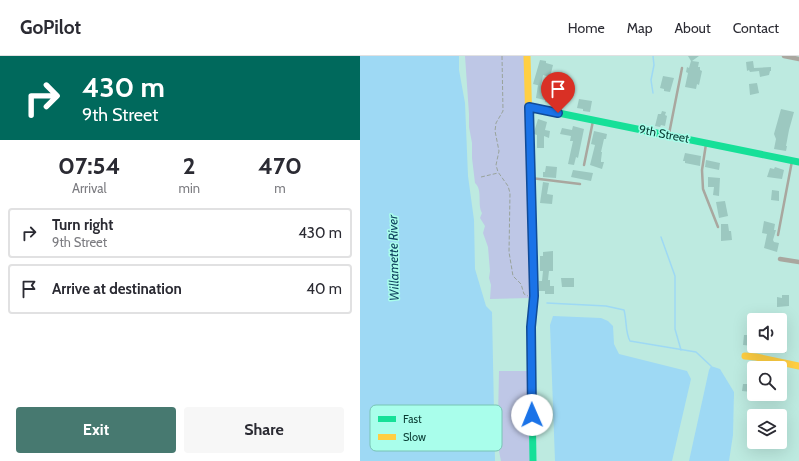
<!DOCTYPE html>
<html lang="en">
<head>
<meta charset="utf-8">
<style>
  body { margin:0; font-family:Cabin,sans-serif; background:#f7f7f7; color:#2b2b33; height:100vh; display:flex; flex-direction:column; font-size:15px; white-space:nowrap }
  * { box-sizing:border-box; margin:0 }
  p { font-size:13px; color:#7c7c81 }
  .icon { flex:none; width:22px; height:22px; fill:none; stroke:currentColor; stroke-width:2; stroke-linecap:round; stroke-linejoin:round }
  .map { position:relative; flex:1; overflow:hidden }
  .panel { display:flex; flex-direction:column; background:#fff; width:360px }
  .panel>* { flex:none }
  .banner { background:#00695c; color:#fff; overflow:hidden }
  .tools { position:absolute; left:387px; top:257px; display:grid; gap:8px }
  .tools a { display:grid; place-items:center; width:40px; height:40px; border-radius:4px; background:#fff; box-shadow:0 4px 16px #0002; font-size:20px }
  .pin { position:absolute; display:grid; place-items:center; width:34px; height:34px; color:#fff; margin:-41px -17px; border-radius:50% 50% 50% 0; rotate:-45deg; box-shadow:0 0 4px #0007 }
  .pin .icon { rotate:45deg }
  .me { position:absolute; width:44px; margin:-22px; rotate:359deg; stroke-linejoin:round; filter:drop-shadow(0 0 3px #0008) }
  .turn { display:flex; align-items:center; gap:14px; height:84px; padding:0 16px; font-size:18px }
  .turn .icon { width:52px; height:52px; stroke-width:2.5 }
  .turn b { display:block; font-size:28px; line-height:34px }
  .eta { display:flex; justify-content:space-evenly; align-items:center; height:68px; text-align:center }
  .eta b { font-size:24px; font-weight:800; line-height:28px }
  .action { display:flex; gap:8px; margin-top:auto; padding:8px 16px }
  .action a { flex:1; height:46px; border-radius:4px; background:#477970; color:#fff; font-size:16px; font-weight:800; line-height:46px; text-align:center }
  .action a+a { background:#f7f7f7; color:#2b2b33 }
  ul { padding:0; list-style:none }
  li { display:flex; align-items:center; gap:12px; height:50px; margin:0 8px 6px; padding:0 8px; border:2px solid #e1e1e2; border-radius:4px }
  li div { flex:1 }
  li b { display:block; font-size:15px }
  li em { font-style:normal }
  header { display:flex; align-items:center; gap:24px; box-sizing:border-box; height:56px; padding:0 20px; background:#fff; border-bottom:1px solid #e1e1e2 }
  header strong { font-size:19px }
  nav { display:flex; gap:22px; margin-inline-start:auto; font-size:14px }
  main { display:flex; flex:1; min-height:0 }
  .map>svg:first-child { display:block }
  .green { fill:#bec7e6 }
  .water { fill:#9ed9f4 }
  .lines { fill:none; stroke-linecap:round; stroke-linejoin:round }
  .stream { stroke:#9ed9f4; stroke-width:1.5 }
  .building { fill:#9cc8c0 }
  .path { stroke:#99a39b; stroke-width:1; stroke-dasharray:4 2; stroke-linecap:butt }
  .lane { stroke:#a9a79f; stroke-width:2.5 }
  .street { stroke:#a9a79f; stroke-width:4.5 }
  .fast { stroke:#16e098; stroke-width:7 }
  .slow { stroke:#ffcf43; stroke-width:7 }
  .route-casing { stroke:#114b97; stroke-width:10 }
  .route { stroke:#1a73e8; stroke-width:7 }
  .labels { text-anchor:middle; stroke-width:3; stroke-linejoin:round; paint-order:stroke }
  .street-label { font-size:12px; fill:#083c33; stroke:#a9feeb }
  .water-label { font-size:13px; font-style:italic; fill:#10435f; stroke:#a9feeb }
  .key { fill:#a9feeb; stroke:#79c4b4; stroke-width:1 }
  .key-label { font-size:11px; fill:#083c33 }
</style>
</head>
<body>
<header>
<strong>GoPilot</strong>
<nav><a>Home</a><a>Map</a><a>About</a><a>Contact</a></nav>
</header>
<main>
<section class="panel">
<div class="banner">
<div class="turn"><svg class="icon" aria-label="right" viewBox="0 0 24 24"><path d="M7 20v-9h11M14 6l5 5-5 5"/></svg><div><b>430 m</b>9th Street</div></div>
</div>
<div class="eta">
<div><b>07:54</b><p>Arrival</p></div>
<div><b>2</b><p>min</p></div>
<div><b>470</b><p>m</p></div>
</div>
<ul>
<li><svg class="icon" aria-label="right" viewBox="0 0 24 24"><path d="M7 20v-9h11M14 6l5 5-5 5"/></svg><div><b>Turn right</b><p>9th Street</p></div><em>430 m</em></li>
<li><svg class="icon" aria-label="arrive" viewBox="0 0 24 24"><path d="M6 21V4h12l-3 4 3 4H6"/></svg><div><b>Arrive at destination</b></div><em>40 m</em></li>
</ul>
<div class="action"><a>Exit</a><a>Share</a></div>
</section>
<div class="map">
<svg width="439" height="405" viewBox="0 0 439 405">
  <rect width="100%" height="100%" fill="#bdeae0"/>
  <g class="green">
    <path d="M105,0H164L171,242L130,243L131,229L129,222L130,215L128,191L123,177L125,170L120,162L122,157C117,148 123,134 115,127L112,102V87L109,71V58Z"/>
    <polygon points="139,315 168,315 168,345 171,405 141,405 138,390 140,374 138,363"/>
  </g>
  <g class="water">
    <polygon points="0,0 99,0 99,14 105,47 108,120 114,164 115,213 126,250 132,256 135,405 0,405"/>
    <polygon points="193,260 241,262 248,265 253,270 254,288 259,298 327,315 331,323 312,405 195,405 190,269"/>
    <polygon points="351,310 360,313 374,336 373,379 369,405 329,405 349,314"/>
  </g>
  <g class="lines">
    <g class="stream">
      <polyline points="293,0 294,9 291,24 293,37"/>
      <polyline points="301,181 315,220 315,273 321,294"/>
      <path d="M187,247L246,250L264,254C267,265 265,276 270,285L336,296L351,310"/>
    </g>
  </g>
  <g class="building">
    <polygon points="328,0 339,0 332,5 339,6 338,11 340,11 340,14 342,15 339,29 337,28 336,33 325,31 328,17 326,16 327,11 329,12 331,5"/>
    <polygon points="180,4 186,5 186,7 193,9 190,21 183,19 181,30 173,28"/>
    <polygon points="393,5 394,12 411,11 411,15 410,15 409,19 400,21 399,15 390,16 389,14 387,15 386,6"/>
    <polygon points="303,20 314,22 310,36 304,35 304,33 300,32"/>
    <polygon points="397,27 399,37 390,39 389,28"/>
    <polygon points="178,29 193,32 190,47 185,46 185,44 176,42"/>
    <polygon points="219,43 232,45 230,56 223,55 223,53 217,52"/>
    <polygon points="421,53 434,56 429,74 426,90 427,90 426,95 414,93 416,83 414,78"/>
    <polygon points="302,55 306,56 305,59 307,60 305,70 301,69 300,71 295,70 298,58 301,58"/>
    <polygon points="178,63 187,66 185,74 190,75 189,82 184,80 184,92 177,92 177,79 174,78 174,76"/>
    <polygon points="213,70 224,73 218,102 216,101 214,109 208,108 213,85 210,85 211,80 200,78 202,72 212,74"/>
    <polygon points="234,75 247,78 246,83 244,83 241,96 242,96 241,104 241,106 244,106 242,113 230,109 235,89 231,88"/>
    <polygon points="325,97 341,100 340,110 325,107 325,105 323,105"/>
    <polygon points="346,104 360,107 359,114 345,111"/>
    <polygon points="186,110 197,111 196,122 183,121 183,116 185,116"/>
    <polygon points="415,111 424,114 422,123 407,121 410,112 414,113"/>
    <polygon points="213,114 233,117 231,125 211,121"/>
    <polygon points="348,121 360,122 359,140 353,139 354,131 348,131"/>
    <polygon points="183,126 189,127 187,138 193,139 192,148 180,147"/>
    <polygon points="412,134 419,135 419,145 411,144"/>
    <polygon points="365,145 368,160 359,162 356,146"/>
    <polygon points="404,165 415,168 414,174 416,174 413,184 414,186 419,187 417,196 404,192 407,178 402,177"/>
    <polygon points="361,168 368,168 369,175 371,175 372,184 361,185"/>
    <polygon points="193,195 193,215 189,215 188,224 190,224 190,230 194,230 194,238 185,238 185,235 179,235 179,225 182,225 183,215 180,215 180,200 183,200 183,196"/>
    <polygon points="201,222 214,222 214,231 202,231"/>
    <polygon points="422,239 429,239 429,250 417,251 417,241 422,242"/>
    <polygon points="384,279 394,279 394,290 383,289"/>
    <polygon points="421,283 426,283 426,297 419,297 419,290 421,289"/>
    <polygon points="387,325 393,325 392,336 382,335 383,328 387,328"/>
  </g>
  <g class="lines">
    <g class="path">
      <polyline points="142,0 143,55 136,67 135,75 139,95 136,109 138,116 148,130 150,137 149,196 153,220 161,228 164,238 168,240"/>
      <polyline points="121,121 138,117"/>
    </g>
    <g class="lane">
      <polyline points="309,78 322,12"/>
      <polyline points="346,88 342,114 343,133 358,171"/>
      <polyline points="224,109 233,65"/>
      <polyline points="171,122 220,128"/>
      <polyline points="418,179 432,105"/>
    </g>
    <g class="street">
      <polyline points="424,0 439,3"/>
      <polyline points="420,203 439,206"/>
    </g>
    <g class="fast">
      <polyline points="169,51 439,106"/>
      <polyline points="172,173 174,240 171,271 173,405"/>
    </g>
    <g class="slow">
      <polyline points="167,0 172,173"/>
      <polyline points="385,300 396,301 439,310"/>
    </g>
  </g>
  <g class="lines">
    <defs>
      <polyline id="route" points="172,359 171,271 174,240 169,51 198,57"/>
    </defs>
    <use href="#route" class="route-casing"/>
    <use href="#route" class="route"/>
  </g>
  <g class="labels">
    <g class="street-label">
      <text transform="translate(304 78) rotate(11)" y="4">9th Street</text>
    </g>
    <g class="water-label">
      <text transform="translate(33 202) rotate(-91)" y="5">Willamette River</text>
    </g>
  </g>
  <rect x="10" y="349" width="132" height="46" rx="6" class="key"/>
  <rect x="18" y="360" width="18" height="6" fill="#16e098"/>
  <rect x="18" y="378" width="18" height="6" fill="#ffcf43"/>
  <g class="key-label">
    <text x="43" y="367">Fast</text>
    <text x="43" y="385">Slow</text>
  </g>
</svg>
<div class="tools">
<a><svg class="icon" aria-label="sound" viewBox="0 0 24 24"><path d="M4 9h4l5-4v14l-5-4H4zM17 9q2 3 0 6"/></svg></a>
<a><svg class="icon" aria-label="search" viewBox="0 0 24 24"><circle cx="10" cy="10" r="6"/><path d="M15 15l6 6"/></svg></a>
<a><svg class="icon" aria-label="layers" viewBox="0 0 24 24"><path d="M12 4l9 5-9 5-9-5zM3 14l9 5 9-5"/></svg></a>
</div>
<div class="pin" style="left:198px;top:57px;background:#d93025"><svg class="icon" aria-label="arrive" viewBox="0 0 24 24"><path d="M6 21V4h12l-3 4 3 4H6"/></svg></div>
<svg class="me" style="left:172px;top:359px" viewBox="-20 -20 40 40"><circle r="19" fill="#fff"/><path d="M0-13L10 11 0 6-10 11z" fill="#1a73e8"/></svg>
</div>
</main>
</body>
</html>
